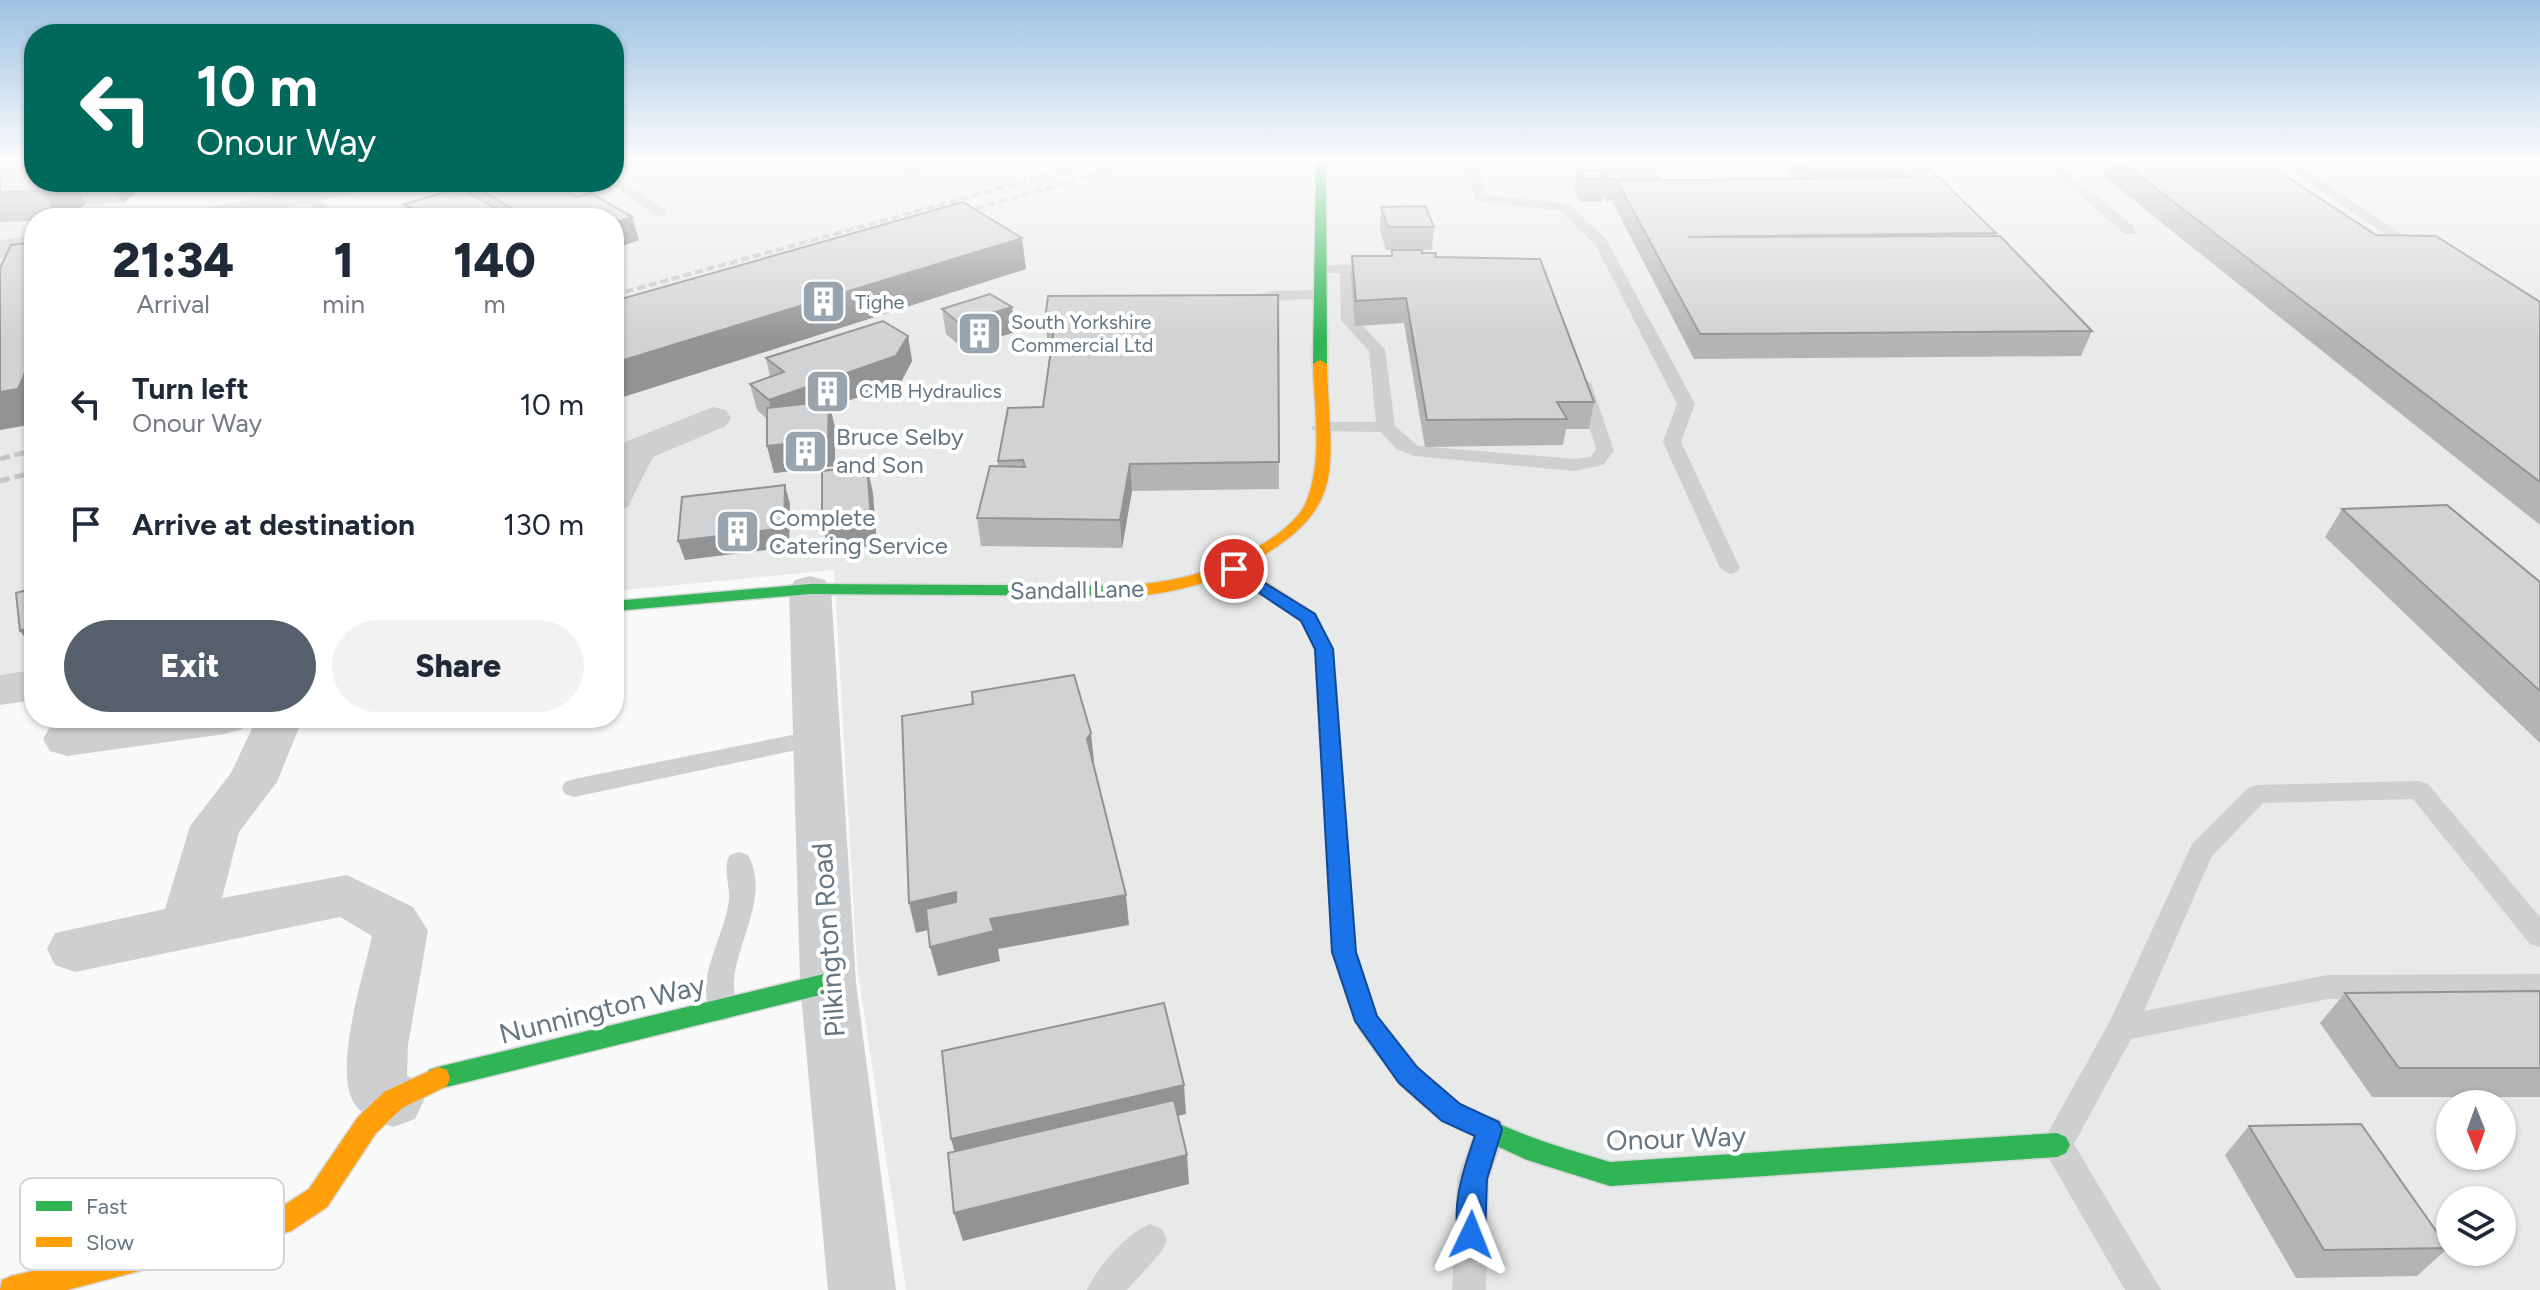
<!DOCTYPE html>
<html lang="en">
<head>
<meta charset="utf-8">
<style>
  body { margin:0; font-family:Figtree,sans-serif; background:#f2f2f3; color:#1f2937; height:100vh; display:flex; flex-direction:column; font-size:30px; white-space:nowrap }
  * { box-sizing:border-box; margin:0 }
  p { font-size:26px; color:#747a83 }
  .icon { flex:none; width:44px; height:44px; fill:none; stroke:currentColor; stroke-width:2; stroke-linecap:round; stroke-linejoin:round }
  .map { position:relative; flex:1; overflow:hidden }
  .drawer { position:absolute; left:24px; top:208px; width:600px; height:520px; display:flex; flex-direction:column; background:#fff; border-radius:32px; box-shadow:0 2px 6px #0004 }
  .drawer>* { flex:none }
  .banner { position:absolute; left:24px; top:24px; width:600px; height:168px; border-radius:32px; box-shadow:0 2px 6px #0004; background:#00695c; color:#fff; overflow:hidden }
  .needle { width:52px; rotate:179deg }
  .buttons { position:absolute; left:2436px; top:1090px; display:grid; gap:16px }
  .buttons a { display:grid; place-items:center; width:80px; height:80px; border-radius:50%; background:#fff; box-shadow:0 2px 6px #0004; font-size:40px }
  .pin { position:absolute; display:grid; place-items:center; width:68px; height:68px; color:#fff; margin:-34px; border:4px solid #fff; border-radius:50%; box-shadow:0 2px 8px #0007 }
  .me { position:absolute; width:88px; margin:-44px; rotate:2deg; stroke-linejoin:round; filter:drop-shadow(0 0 6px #0008) }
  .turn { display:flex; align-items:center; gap:28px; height:168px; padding:0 40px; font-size:36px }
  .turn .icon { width:104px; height:104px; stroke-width:2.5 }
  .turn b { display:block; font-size:56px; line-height:68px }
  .eta { display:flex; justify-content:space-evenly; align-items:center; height:136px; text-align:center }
  .eta b { font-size:48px; font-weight:800; line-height:56px }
  .cta { display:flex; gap:16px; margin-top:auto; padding:16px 40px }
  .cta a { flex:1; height:92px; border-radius:48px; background:#56606c; color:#fff; font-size:32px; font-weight:800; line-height:92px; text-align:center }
  .cta a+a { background:#f2f2f3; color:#1f2937 }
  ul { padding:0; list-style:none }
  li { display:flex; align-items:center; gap:24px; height:120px; padding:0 40px }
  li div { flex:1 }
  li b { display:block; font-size:30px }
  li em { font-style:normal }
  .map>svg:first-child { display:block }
  .built { fill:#e8e9e9; fill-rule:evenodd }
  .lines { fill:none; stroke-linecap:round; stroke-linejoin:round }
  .fast-casing { stroke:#d5d6d7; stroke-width:3 }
  .slow-casing { stroke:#d5d6d7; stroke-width:3 }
  .lane { fill:#cecfd0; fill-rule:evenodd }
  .street { fill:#cecfd0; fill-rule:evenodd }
  .fast { fill:#30b455; fill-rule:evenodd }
  .slow { fill:#ff9f0a; fill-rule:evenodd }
  .rail-far1 { stroke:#c3c5c6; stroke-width:4; stroke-dasharray:8 4; stroke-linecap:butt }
  .rail { stroke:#c3c5c6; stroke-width:5; stroke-dasharray:10 5; stroke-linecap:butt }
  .wall { fill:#b3b5b5 }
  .shaded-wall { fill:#929394 }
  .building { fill:#d0d2d3; stroke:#929394; stroke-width:2 }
  .route { fill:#1a73e8; stroke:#114b97; stroke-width:2 }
  .labels { text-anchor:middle; stroke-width:8; stroke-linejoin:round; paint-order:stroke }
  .far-poi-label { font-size:20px; fill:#657683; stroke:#fff; text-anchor:start }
  .poi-label { font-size:24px; fill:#657683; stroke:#fff; text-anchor:start }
  .street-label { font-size:24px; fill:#657683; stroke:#fff }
  .near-street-label { font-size:28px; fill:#657683; stroke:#fff }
  .key { fill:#fff; stroke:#d1d6da; stroke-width:2 }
  .key-label { font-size:22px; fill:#657683 }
</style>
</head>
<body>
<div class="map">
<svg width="2540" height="1290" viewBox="0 0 2540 1290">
  <rect width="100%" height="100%" fill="#f9f9f9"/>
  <path class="built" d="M0,160H34V182H614V160H2540V1290H906L857,966L834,570L614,591V218H34V671L0,676ZM2450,1104H2502V1156H2450ZM2450,1200H2502V1252H2450Z"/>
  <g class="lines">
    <defs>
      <g id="fast">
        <polygon points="1316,160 1326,160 1327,364 1320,368 1313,364"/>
        <polygon points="810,584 1123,586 1132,591 1123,596 810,594 614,611 614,601"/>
        <polygon points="828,973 836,976 840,983 836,990 828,993 438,1089 429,1086 426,1078 429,1070 438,1067"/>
        <path d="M1422,1077C1438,1083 1448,1098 1463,1106C1509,1132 1559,1147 1610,1162L2057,1133L2066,1137L2070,1145L2066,1153L2057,1157L1610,1186L1527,1160L1442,1121L1413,1096L1410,1088L1413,1080Z"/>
      </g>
      <g id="slow">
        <path d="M1320,360L1327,364C1330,472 1351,509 1243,567L1315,614L1333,649L1355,952L1377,1016L1434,1088L1431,1096L1422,1099L1413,1096L1399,1083L1359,1028L1333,952L1315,649L1302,621L1230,574C1210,582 1130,606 1114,591L1123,586C1144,584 1164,582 1184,577C1220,569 1294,536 1307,500C1323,458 1314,407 1313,364Z"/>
        <polygon points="438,1067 447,1070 450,1078 447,1086 402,1108 376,1133 327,1207 291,1231 67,1290 0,1290 2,1280 12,1276 275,1211 309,1189 358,1117 384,1092"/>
      </g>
    </defs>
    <use href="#fast" class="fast-casing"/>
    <use href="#slow" class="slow-casing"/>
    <g class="lane">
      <polygon points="805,160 821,160 823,163 817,167"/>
      <path d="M858,160C876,160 891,164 908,166C926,168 951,160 971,160L911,175Z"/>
      <polygon points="1466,160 1481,160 1478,164 1486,195 1569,204 1606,239 1695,404 1681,442 1740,568 1737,572 1730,574 1720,568 1663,442 1677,404 1595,244 1560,211 1475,201"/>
      <polygon points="2040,160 2054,160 2135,228 2135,234 2125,234"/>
      <polygon points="2276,160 2291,160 2425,250 2413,253"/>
      <polygon points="614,176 666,210 666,216 656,216 609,183 614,182"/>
      <polygon points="309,192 314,193 339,218 324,218 302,196"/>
      <polygon points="258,202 263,203 272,218 258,218 251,206"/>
      <polygon points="1380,264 1387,268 1385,271 1355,273 1357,319 1385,350 1395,426 1418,446 1575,459 1590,457 1596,450 1595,444 1573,383 1582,378 1591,383 1614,451 1603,465 1575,471 1414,456 1396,449 1381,432 1314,431 1311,427 1320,422 1376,422 1369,351 1341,320 1340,273 1321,273 1314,269 1321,265"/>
      <polygon points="1321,290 1326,292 1326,298 1271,301 1250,306 1242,301 1271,291"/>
      <polygon points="817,730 825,732 829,738 825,744 574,797 565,794 562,788 565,782 574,779"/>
      <polygon points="2419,781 2428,784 2540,917 2540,947 2530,944 2413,799 2263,803 2212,856 2144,1011 2328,975 2540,974 2540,998 2328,999 2131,1039 2074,1144 2161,1290 2125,1290 2041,1145 2110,1021 2192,844 2248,788 2257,785"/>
      <path d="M739,852L748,855C770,895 738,939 734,980C733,994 739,1005 732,1018L722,1021L712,1018C693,978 725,938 729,899C730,884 722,869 730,855Z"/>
      <polygon points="1490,1116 1501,1120 1506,1130 1489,1179 1486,1290 1452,1290 1457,1179 1479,1120"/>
      <path d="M1150,1224L1162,1229L1167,1240L1162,1251L1127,1290H1087C1097,1267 1127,1233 1150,1224Z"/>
    </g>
    <g class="street">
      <polygon points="331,182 382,182 378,188 369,190 236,218 183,218 187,212 197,210"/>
      <polygon points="34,236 34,254 0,258 0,240"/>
      <polygon points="713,407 726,410 731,418 726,426 653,457 628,507 614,511 614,461 625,442"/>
      <polygon points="810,576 825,580 831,589 856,983 896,1290 828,1290 800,983 789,589 795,580"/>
      <polygon points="34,670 34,700 0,705 0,675"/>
      <polygon points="102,718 248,718 242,729 225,734 67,756 50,751 43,739 50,727"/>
      <path d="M257,718H303L277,782L239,832L222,898L347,875L413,907L428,931L408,1045L407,1075L415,1081L424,1100L415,1119L393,1127C379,1122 366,1118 356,1106C331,1073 364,975 372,936L340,917L75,972L55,965L47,949L55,933L165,909L190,826L231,773Z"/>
    </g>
    <use href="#fast" class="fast"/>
    <use href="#slow" class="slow"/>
    <g class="rail-far1">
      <polyline points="953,215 1146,160"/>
      <polyline points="614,295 1073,168"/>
    </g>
    <g class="rail">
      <polyline points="0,459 34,450"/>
      <polyline points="0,481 34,472"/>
    </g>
  </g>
  <g class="wall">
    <polygon points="1790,160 1921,160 1996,233 1995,236 2092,331 2081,356 1694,359 1613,203 1613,201 1606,201 1603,196 1602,202 1580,202 1574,192 1577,170 1603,175 1604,169 1658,178 1658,180 1794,179 1788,170"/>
    <polygon points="2108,160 2261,160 2376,235 2540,302 2540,525 2102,175"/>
    <polygon points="0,166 34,182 151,182 123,203 86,204 63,218 34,218 34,221 0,222"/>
    <polygon points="439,182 551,182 577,197 591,193 632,217 639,240 614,249 614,218 410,218 404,204 452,190"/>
    <polygon points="1381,207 1434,227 1432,250 1386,250 1380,230"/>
    <polygon points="1422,253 1436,257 1594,402 1589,429 1566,429 1563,445 1425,447 1404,323 1355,326 1351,280 1352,256 1392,256"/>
    <polygon points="1278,295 1279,489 1132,491 1122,548 981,546 977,518 998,466 998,461 1043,407 1052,346 1048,346 1045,320"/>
    <polygon points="1012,307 1015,332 963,348 946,334 942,309"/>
    <polygon points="908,336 912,361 901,382 830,407 835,428 835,466 774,473 767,446 767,419 757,410 750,384 770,377 766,358"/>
    <polygon points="2342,509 2540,582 2540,743 2325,537"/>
    <polygon points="2540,991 2540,1097 2372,1097 2320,1023 2345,993"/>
    <polygon points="2249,1126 2448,1248 2417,1276 2296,1278 2225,1155"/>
  </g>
  <g class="shaded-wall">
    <polygon points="58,182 74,182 86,204 63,218 58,218 42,191"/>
    <polygon points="111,182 151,182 123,203"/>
    <polygon points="632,217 639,240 614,249 614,223"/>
    <polygon points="1022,238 1026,269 614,400 614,363"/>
    <polygon points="1012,307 1015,332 963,348 959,323"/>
    <polygon points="908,336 912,361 901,382 830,407 835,428 835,466 774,473 767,446 776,426 769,400"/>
    <polygon points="34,352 34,424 0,430 0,392"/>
    <polygon points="1130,464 1132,491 1122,548 1120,520"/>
    <polygon points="867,466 873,493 877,545 829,552 822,524"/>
    <polygon points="785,485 790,504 789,547 685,560 678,541"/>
    <polygon points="34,626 34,650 20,631"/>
    <polygon points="1091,733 1094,762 1090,769 1087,739"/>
    <polygon points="956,892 962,921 916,933 909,903"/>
    <polygon points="1126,895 1129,925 998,949 1000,961 938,976 930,947 990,919"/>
    <polygon points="1184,1085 1186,1114 959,1168 951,1139"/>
    <polygon points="1187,1155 1189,1184 963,1241 954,1213"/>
  </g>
  <g class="building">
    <polygon points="11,160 34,160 34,182 58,182 42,191 0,192 0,166"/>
    <polygon points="1802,160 1921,160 1996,233 1688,237 2000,236 2092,331 1700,334 1617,181 1913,177 1908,173 1812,173"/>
    <polygon points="2119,160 2261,160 2376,235 2436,236 2540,302 2540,482"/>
    <polygon points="1653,168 1658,178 1609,179 1604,169"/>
    <polygon points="1577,170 1601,171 1605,179 1583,179"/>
    <polygon points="468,182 551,182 577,197 591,193 632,217 614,223 614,218 528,218"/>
    <polygon points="461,188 511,218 426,218 404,204"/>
    <polygon points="963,202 1022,238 614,363 614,301"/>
    <polygon points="1425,206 1434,227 1388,227 1381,207"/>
    <polygon points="221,209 226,218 180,218"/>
    <polygon points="34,242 34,352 18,389 0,392 0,268 11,245"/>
    <polygon points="1392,250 1422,250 1422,253 1436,253 1435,257 1540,259 1594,402 1557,402 1567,419 1427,420 1406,298 1356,301 1352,256 1392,256"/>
    <polygon points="990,294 1012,307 959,323 942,309"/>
    <polygon points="1278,295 1279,462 1130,464 1120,520 977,518 990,466 1025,467 1023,460 998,461 1008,408 1043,407 1055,321 1045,320 1048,296"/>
    <polygon points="883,321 908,336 896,356 769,400 750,384 784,372 766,358"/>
    <polygon points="829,401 828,439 767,446 767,408"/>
    <polygon points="867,466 871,518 822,524 822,471"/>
    <polygon points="785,485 784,528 678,541 682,497"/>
    <polygon points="2447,505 2540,582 2540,691 2342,509"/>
    <polygon points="34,588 34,626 20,631 16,593"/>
    <polygon points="1074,675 1091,733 1087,739 1126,895 990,919 994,931 930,947 926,909 956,902 956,892 909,903 902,716 973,704 972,692"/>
    <polygon points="2540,991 2540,1068 2399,1068 2345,993"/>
    <polygon points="1164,1003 1184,1085 951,1139 942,1051"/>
    <polygon points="1174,1100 1187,1155 954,1213 948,1153"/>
    <polygon points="2361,1124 2448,1248 2324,1250 2249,1126"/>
  </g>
  <linearGradient id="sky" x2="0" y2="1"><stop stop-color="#9dc2e2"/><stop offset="0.47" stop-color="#fcfcfc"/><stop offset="1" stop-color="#fcfcfc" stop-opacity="0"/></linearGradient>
  <rect width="2540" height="341" fill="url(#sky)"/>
  <path class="route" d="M1234,564L1315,614L1333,649L1356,952L1377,1016L1417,1067L1460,1104L1499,1122L1502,1130L1487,1179L1485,1235L1481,1245L1471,1249L1462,1245C1448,1212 1464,1168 1475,1136L1442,1121L1399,1083L1355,1021L1332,952L1315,649L1301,621L1228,572L1226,569Z"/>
  <defs>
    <symbol id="building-square" viewBox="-11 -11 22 22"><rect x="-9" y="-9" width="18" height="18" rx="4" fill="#99a4ac" stroke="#fff"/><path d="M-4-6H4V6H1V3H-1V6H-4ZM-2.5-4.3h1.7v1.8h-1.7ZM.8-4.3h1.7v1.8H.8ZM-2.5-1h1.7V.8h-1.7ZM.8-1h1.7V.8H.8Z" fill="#fff"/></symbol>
  </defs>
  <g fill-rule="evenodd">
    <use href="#building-square" x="798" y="276" width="51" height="51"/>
    <use href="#building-square" x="954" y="308" width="51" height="51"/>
    <use href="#building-square" x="802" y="366" width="51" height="51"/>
    <use href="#building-square" x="780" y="426" width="51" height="51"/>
    <use href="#building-square" x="712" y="506" width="51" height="51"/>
  </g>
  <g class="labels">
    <g class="far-poi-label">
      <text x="855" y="309">Tighe</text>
      <text x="1011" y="329">South Yorkshire<tspan x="1011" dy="23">Commercial Ltd</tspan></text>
      <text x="859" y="398">CMB Hydraulics</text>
    </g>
    <g class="poi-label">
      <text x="836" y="445">Bruce Selby<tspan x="836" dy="28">and Son</tspan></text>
      <text x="769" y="526">Complete<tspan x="769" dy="28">Catering Service</tspan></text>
    </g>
    <g class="street-label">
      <text transform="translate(1077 590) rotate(-1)" y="8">Sandall Lane</text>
    </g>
    <g class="near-street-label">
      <text transform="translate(828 940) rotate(-94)" y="10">Pilkington Road</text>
      <text transform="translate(602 1009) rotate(-14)" y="10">Nunnington Way</text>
      <text transform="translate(1676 1138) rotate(-2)" y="10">Onour Way</text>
    </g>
  </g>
  <rect x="20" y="1178" width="264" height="92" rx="12" class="key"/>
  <rect x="36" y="1201" width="36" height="10" fill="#30b455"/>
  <rect x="36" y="1237" width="36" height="10" fill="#ff9f0a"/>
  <g class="key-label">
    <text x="86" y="1214">Fast</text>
    <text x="86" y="1250">Slow</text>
  </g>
</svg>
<div class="buttons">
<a><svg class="needle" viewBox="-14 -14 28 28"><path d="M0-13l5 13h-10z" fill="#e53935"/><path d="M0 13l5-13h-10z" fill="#747a83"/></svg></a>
<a><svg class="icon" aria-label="layers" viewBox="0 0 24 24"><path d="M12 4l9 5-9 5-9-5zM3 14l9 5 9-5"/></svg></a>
</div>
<div class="pin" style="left:1234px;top:569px;background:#d93025"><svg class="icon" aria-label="arrive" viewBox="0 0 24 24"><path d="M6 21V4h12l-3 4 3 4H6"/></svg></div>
<svg class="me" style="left:1471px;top:1235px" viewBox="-20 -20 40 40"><path d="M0-17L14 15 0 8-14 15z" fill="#1a73e8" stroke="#fff" stroke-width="4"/></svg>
<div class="banner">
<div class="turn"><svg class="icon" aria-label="left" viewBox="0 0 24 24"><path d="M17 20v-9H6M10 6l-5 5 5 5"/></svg><div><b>10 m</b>Onour Way</div></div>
</div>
<section class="drawer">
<div class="eta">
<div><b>21:34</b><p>Arrival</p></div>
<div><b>1</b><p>min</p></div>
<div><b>140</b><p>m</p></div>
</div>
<ul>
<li><svg class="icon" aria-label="left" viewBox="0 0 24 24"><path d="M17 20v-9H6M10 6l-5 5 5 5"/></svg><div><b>Turn left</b><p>Onour Way</p></div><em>10 m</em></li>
<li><svg class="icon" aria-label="arrive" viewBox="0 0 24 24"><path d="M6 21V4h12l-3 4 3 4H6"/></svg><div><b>Arrive at destination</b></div><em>130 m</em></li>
</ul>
<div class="cta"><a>Exit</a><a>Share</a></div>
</section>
</div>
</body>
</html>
